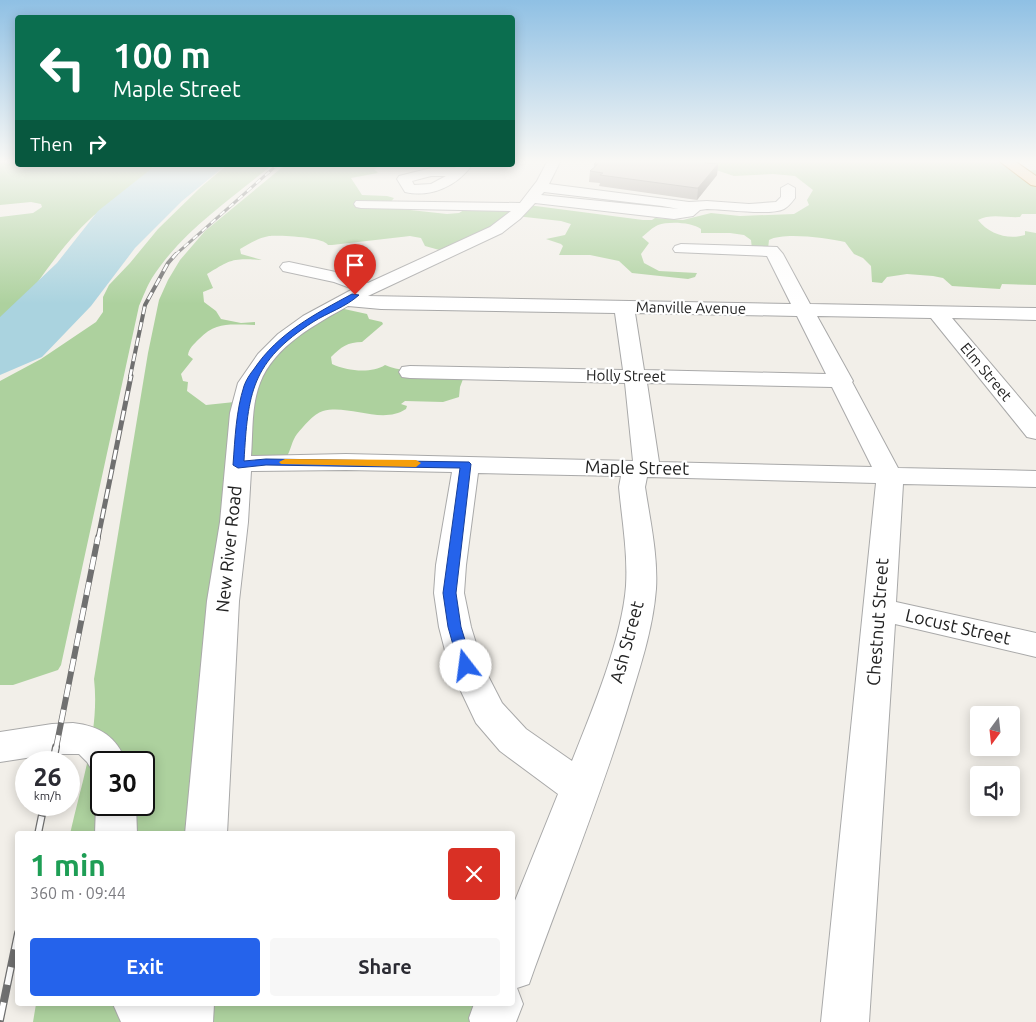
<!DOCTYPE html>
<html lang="en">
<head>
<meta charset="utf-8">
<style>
  body { margin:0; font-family:Ubuntu,sans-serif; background:#f7f7f7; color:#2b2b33; height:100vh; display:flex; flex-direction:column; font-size:19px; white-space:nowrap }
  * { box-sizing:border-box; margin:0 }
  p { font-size:16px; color:#7c7c81 }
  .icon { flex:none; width:28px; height:28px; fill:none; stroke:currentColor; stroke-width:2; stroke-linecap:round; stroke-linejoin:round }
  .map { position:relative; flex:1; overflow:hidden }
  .details { position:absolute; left:15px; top:831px; width:500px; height:175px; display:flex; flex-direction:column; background:#fff; border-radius:5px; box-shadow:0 2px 12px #0003 }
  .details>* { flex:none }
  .guide { position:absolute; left:15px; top:15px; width:500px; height:152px; border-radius:5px; box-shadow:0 2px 12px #0003; background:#0b6e4f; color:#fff; overflow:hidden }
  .needle { width:32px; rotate:195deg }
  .fabs { position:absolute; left:970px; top:706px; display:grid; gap:10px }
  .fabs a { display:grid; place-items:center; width:50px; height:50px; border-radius:5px; background:#fff; box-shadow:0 2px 12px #0003; font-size:25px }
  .speed { position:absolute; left:15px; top:751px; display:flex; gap:10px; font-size:25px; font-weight:700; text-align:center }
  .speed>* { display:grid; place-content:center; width:65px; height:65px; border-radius:50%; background:#fff; box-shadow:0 2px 12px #0003; line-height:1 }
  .speed small { font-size:12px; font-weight:400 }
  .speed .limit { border:2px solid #111; border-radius:8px; background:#fff; color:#111 }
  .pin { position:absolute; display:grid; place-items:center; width:42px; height:42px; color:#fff; margin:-51px -21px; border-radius:50% 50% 50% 0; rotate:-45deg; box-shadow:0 0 5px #0007 }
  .pin .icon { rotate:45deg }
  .me { position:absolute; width:55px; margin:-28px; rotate:345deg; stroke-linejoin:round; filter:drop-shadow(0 0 4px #0008) }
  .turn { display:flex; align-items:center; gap:18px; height:105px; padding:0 15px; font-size:22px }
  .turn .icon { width:65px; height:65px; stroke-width:2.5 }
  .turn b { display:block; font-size:35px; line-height:42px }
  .then { display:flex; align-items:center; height:48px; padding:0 15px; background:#0003; gap:10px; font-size:19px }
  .round { display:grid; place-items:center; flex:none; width:52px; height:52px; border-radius:5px; background:#f7f7f7 }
  .overview { display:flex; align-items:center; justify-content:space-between; height:85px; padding:0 15px }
  h1 { font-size:30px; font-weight:700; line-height:38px; color:#1e9e55 }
  .action { display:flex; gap:10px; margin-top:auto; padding:10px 15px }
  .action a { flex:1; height:58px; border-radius:5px; background:#2563eb; color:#fff; font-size:20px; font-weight:700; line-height:58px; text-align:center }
  .action a+a { background:#f7f7f7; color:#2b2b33 }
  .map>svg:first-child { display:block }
  .forest { fill:#add19e; fill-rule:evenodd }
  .water { fill:#aad3df }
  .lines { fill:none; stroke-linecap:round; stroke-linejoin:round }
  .minor-casing { stroke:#a9a9a9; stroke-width:2 }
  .major-casing { stroke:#a06b00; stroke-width:2 }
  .minor { fill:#fff; fill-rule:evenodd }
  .major { fill:#fcd6a4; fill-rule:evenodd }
  .rail-far4-casing { stroke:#707070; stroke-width:3 }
  .rail-far3-casing { stroke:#707070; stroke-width:4 }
  .rail-far2-casing { stroke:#707070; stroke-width:5 }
  .rail-far1-casing { stroke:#707070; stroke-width:6 }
  .rail-casing { stroke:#707070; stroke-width:8 }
  .rail-far4 { stroke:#fff; stroke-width:2; stroke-dasharray:6; stroke-linecap:butt }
  .rail-far3 { stroke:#fff; stroke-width:2.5; stroke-dasharray:8; stroke-linecap:butt }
  .rail-far2 { stroke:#fff; stroke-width:3; stroke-dasharray:10; stroke-linecap:butt }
  .rail-far1 { stroke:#fff; stroke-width:4.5; stroke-dasharray:13; stroke-linecap:butt }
  .rail { stroke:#fff; stroke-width:5.5; stroke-dasharray:18; stroke-linecap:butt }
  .wall { fill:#aba49e }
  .shaded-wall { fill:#8b8681 }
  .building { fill:#c7bfb8; stroke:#8b8681 }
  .route { fill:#2563eb; stroke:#184099 }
  .slow { fill:#f59e0b }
  .labels { text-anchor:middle; stroke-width:4.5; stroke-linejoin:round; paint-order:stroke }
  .far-street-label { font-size:15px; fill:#222; stroke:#fff }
  .street-label { font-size:18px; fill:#222; stroke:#fff }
</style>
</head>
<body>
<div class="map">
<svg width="1036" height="1022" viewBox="0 0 1036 1022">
  <rect width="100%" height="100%" fill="#f2efe9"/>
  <g class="forest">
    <path d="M0,160H17L18,165H154C142,186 108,202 90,219C60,247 37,284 12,318L0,325V217L33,213L42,207L41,204L31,202L0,205Z"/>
    <path d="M686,160H1005L1020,171L1036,170V214H1022L1020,217C1007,218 990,213 978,220C989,234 1008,240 1025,235V231L1036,233V285L1002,284L1000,289L952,286L943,278L933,276L907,274L887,277L882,283L872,282L871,266L863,258L854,254L845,242C827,238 784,232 769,240L768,249H752L751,240L744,235L730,233H701V229C692,222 668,221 658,225C653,227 647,233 642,237L649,243L641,254L644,263L659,271L697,273L695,277L688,279L632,273L619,261L590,255H559L563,246L561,244L546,239L565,235L571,224L561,221L516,216L443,251L425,246L421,238L410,236L332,245H328C324,237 279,235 269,236C258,238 249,244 240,249L241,254L262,260C232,258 232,259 207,274L213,288L203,292L204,302L216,311L221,319L241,323L255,322V325C231,325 217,321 199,339C194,344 189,348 188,355L193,359L181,374L183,381L188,382L187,391L206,405L244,401L268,358L335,307L367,314L369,319L382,322L383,324L362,342C348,342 341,347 331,357L332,364C347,371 371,374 385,365C409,375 441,371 466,371L460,387L459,397L443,402L405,401L401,404L407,406L406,409C382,425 349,404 323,411C313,414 304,426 297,434C292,440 291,450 286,458L247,462L208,834H70C81,784 100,731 94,679L148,353L159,300L168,280L180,260L205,231L285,165H384L374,169L378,173L351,178L362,195L387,196L394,198L388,205L392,208L447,214L459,213L467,208L497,209L518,213L528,205L643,220H652L655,218L683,220L711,213L740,216L794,214L809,205L807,200L813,190L795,176L773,174L734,176ZM101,762H144V805H101Z"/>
    <path d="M227,165H272C230,200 182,231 152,278C147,286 143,297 139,306L61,665L58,670L13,685H0V381L41,359L96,322L103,312V297L109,285L130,263L158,229L201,187Z"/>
    <polygon points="36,1004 505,1004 503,1022 33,1022"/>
  </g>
  <polygon class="water" points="156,165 226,165 182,201 135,248 91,306 42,357 0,375 0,317 57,263 98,211"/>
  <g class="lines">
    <defs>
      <g id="minor">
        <path d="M548,160H561L549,184L689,202L707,201L749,204L776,202L781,197V188L788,184L795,188V198C792,202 788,207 784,209C769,216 725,209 707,209L700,210L693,216L674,219L535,203L520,219L502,233L368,296L791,304L767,256L675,252L673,249L675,246L681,244L777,247L783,254L810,304L1036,308V320L952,318L1036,417V439L1027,437L931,318L817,316L853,381L852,382L898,468L1036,471V487L903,484L896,602L1036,633V657L895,624L869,1022H821L876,483L647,477L645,487C650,520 658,555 656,589C653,630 639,670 627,710C600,797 566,882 535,967L529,984L517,988L523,1004L516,1022H470L469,1018L474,1004H512V908L558,794L500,751L476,723L449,666L439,627L434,593L436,565L452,472L346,470L251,471L248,522L239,601L227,834H185L207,601L220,522L230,413L238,383L258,354L278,334L303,316L353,289L334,282L283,271L280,267L283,263L289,262L345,274L368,283L490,227L511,211L361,208L356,207L354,204L356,201L520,203L537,181ZM544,192L662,206L679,209L541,195ZM348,306L381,309L615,313L623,370L410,366L402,367L399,372L402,377L410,378L625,383L633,461L346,454L251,456C253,432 251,406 260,383C274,346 316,324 348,306ZM635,313L797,316L826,374L644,370ZM647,383L832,387L872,467L659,462ZM478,473L621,476L619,487C622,520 628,553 626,586C622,639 592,711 572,761L526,729L502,703L483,666L471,627L464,593L466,565Z"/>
        <path d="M459,165H472C457,186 431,198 405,192L397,179L399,176L431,168H455ZM431,176H446L431,184L414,185L412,181Z"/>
        <path d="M73,723C100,726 117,737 126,762H101V776L94,773L87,762L79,754H52L0,762V732L52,724Z"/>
        <polygon points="101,794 101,805 136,805 137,834 95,834 96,805"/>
        <polygon points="113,1004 214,1004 213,1022 121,1022"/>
      </g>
      <polygon id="major" points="998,160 1013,160 1036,176 1036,186 1031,185"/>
    </defs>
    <use href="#minor" class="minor-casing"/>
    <use href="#major" class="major-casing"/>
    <use href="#minor" class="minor"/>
    <use href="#major" class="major"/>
    <defs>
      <polyline id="rail-far4" points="175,255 277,165"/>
      <polyline id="rail-far3" points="130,377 145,305 168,263 176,254"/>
      <polyline id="rail-far2" points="98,538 131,376"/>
      <polyline id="rail-far1" points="56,748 98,537"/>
      <g id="rail">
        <polyline points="53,762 56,747"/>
        <polyline points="38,834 44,805"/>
        <polyline points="0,1020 18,933"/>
      </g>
    </defs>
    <use href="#rail-far4" class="rail-far4-casing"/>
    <use href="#rail-far3" class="rail-far3-casing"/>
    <use href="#rail-far2" class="rail-far2-casing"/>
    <use href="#rail-far1" class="rail-far1-casing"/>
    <use href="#rail" class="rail-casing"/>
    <use href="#rail-far4" class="rail-far4"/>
    <use href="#rail-far3" class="rail-far3"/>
    <use href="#rail-far2" class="rail-far2"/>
    <use href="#rail-far1" class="rail-far1"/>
    <use href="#rail" class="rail"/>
  </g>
  <polygon class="wall" points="707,161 706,163 718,164 717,175 697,200 599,186 600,183 589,182 590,171 594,168 594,164"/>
  <polygon class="shaded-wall" points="718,164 717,175 697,200 698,188"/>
  <polygon class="building" points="598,160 702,160 707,161 705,163 718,164 698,188 696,188 600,175 603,173 590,171 598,164 594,164"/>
  <linearGradient id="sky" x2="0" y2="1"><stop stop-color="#8fc0e4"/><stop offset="0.53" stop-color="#f9f8f5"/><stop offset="1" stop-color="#f9f8f5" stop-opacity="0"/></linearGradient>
  <rect width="1036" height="304" fill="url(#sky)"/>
  <path class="route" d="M352,294L359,295C346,307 327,313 313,322C251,362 248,393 244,461L266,459L469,462L471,464L456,593L461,627L473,666L471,670L466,672L461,670L459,666L448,627L443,593L460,468L266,465L238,468L233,465C235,438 236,411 244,386C246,380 250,374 254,369C278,333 315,314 352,294Z"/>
  <polygon class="slow" points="285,459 416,460 421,463 416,467 281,464 279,462"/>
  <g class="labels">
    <g class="far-street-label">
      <text transform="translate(691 308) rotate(1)" y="5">Manville Avenue</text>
      <text transform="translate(986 372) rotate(50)" y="5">Elm Street</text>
      <text transform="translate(626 376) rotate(1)" y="5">Holly Street</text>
    </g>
    <g class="street-label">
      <text transform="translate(637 468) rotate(1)" y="6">Maple Street</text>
      <text transform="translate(229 549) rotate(-84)" y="6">New River Road</text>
      <text transform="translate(878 622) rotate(-86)" y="6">Chestnut Street</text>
      <text transform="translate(958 627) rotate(13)" y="6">Locust Street</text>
      <text transform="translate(627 642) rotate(-75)" y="6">Ash Street</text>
    </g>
  </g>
</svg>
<div class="fabs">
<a><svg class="needle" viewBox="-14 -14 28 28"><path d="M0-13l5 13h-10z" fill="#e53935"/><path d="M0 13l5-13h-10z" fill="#7c7c81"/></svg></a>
<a><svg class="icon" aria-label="sound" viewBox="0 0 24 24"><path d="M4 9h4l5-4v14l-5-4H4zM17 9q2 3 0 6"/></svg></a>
</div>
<div class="speed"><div>26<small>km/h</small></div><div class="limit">30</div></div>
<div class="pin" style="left:355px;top:295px;background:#d93025"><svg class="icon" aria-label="arrive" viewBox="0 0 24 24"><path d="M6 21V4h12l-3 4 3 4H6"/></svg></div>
<svg class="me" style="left:466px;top:666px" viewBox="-20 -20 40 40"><circle r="19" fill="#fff"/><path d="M0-13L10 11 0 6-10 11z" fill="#2563eb"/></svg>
<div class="guide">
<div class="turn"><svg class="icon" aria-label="left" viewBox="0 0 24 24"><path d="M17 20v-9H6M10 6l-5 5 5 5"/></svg><div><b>100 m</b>Maple Street</div></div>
<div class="then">Then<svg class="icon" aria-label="right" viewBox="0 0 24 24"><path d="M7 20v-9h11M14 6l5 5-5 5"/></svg></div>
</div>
<section class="details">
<div class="overview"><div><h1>1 min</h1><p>360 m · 09:44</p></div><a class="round" style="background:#d93025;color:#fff"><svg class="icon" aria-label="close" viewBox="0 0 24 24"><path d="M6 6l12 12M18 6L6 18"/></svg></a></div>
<div class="action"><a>Exit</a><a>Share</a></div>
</section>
</div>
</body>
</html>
